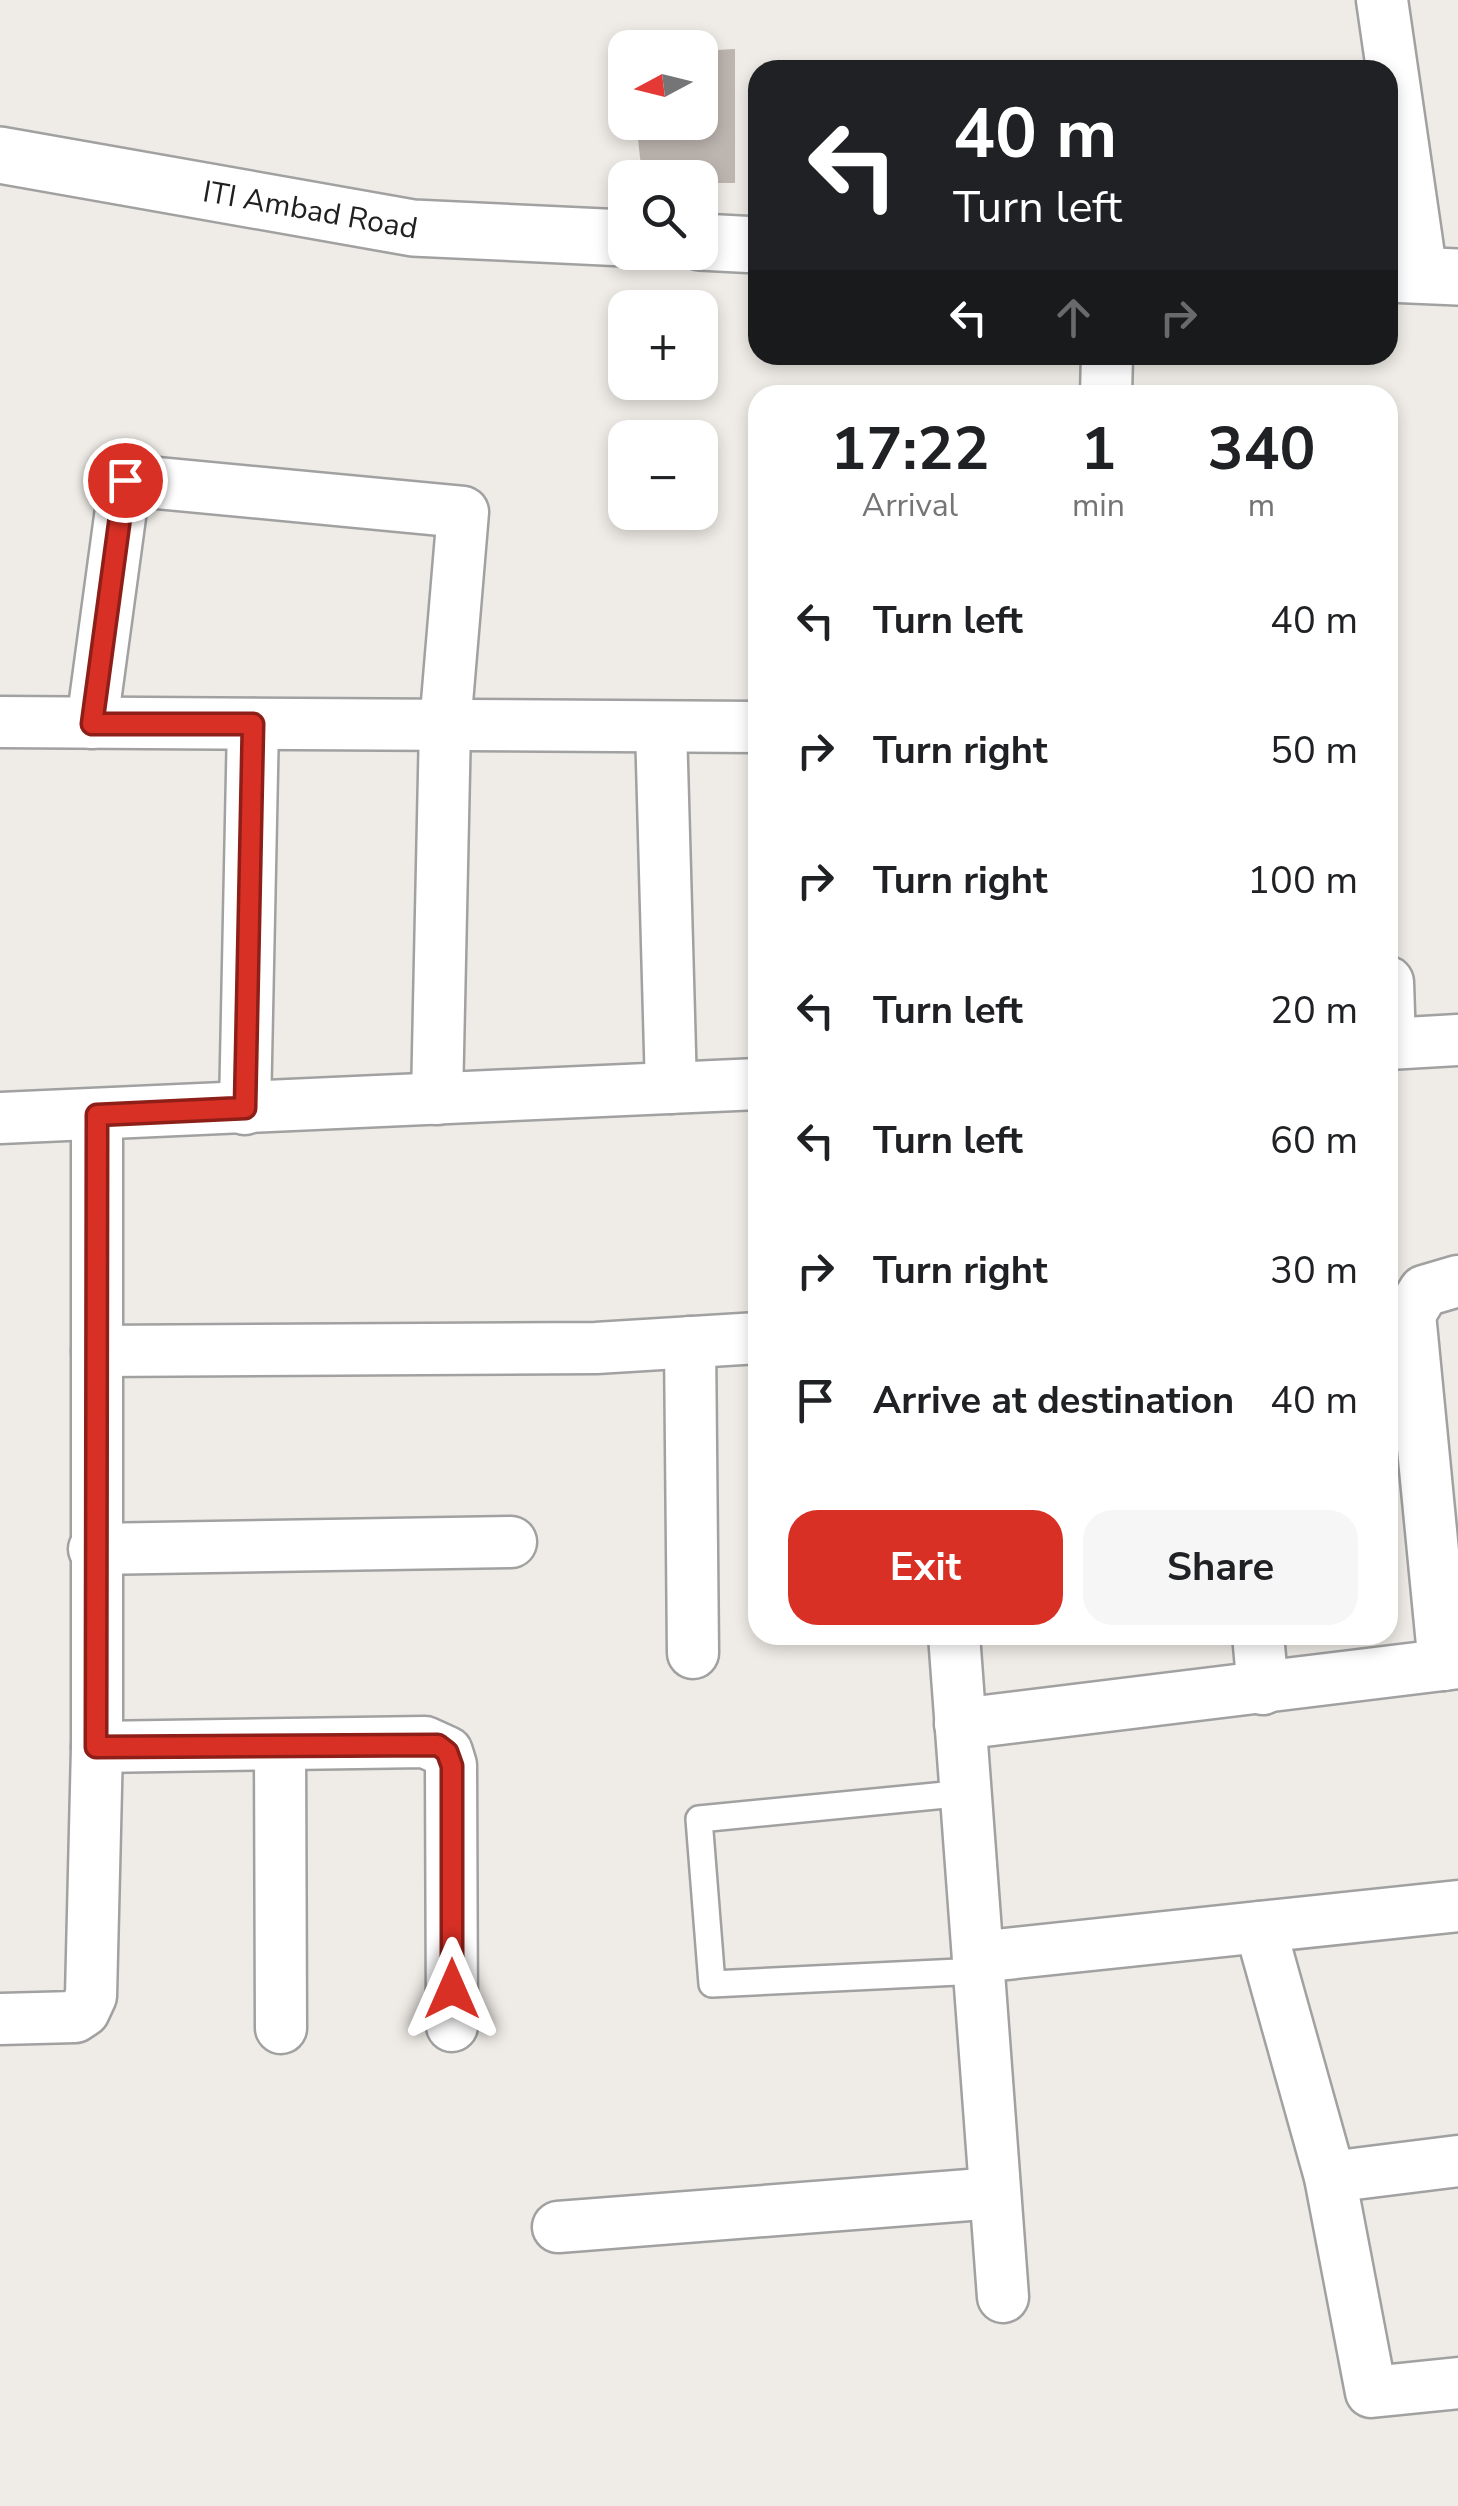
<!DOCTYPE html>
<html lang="en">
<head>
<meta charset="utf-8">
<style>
  body { margin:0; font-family:"Nunito Sans",sans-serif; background:#f6f6f6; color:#202124; height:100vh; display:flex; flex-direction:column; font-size:38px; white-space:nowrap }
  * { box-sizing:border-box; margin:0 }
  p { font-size:32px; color:#757577 }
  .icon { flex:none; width:55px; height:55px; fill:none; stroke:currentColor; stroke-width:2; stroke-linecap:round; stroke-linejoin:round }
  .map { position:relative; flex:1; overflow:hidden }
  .details { position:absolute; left:748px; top:385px; width:650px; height:1260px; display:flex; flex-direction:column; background:#fff; border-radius:30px; box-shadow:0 5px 15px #0003 }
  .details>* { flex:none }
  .banner { position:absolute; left:748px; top:60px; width:650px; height:305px; border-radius:30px; box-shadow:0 5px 15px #0003; background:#202124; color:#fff; overflow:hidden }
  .needle { width:65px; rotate:263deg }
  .controls { position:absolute; left:608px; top:30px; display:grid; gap:20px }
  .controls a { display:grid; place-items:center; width:110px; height:110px; border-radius:20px; background:#fff; box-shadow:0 5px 15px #0003; font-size:50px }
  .pin { position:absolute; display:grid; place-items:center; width:85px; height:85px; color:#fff; margin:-42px; border:5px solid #fff; border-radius:50%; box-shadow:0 2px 10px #0007 }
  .me { position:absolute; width:110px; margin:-55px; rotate:0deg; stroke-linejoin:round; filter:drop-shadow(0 0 8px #0008) }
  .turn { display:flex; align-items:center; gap:35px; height:210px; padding:0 40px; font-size:45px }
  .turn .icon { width:130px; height:130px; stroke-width:2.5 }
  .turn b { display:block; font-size:70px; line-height:85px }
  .lanes { display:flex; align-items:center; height:95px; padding:0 40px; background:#0003; justify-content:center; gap:50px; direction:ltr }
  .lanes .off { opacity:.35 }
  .eta { display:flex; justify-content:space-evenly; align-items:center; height:170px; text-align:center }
  .eta b { font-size:60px; font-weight:700; line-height:70px }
  .action { display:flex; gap:20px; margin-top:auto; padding:20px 40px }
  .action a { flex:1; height:115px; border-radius:30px; background:#d93025; color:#fff; font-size:40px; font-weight:700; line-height:115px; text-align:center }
  .action a+a { background:#f6f6f6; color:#202124 }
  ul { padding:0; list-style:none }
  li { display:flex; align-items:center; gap:30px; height:130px; padding:0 40px }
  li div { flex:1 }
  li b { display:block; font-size:38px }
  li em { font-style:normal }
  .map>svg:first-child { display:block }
  .building { fill:#bdb5b0 }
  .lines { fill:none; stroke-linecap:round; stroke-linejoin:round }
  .service-casing { stroke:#a1a1a1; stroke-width:30 }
  .minor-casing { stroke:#a1a1a1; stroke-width:55 }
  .tertiary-casing { stroke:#a1a1a1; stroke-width:60 }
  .service { stroke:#fff; stroke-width:25 }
  .minor { stroke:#fff; stroke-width:50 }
  .tertiary { stroke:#fff; stroke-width:55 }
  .route-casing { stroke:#8d1f18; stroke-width:25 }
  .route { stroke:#d93025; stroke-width:18 }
  .labels { text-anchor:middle; stroke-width:8; stroke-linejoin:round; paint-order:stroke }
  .street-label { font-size:30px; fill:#202020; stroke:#fff }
</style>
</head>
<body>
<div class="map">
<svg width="1458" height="2506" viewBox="0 0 1458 2506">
  <rect width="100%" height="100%" fill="#efece7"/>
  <polygon class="building" points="735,49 735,183 700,183 700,178 642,175 636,122 700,122 700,51"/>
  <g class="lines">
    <defs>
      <polyline id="service" points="966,1793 699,1819 712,1984 979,1971"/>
      <g id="minor">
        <polyline points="1382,0 1422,276"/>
        <polyline points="1106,395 1107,355"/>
        <polyline points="0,722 758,727"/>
        <polyline points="92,723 125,480 463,512 445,726 437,1099"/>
        <polyline points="661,727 671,1088"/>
        <polyline points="1388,982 1390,1044"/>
        <polyline points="1388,1044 1458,1040"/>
        <polyline points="245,1109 253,724"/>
        <polyline points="0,1118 758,1084"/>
        <polyline points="690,1342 693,1653"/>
        <polyline points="97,1351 596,1348 758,1338"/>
        <polyline points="94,1549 511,1542"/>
        <polyline points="954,1635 1003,2297"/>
        <polyline points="1258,1635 1263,1689"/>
        <polyline points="1444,1665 1410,1314 1424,1291 1458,1281"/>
        <polyline points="960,1724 1458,1663"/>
        <polyline points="280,1745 281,2028"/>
        <polyline points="97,1747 425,1742 447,1752 451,1765 452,2026"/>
        <polyline points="1260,1927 1330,2177 1371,2392 1458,2383"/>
        <polyline points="978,1957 1458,1906"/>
        <polyline points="0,2019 75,2017 84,2011 91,1996 97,1747 97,1115"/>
        <polyline points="1330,2177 1458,2161"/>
        <polyline points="558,2227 995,2193"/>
      </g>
      <g id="tertiary">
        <path id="s1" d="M0,155L413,228L625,238"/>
        <polyline points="700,242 758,245"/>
        <polyline points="1388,274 1458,277"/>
      </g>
    </defs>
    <use href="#service" class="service-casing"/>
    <use href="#minor" class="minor-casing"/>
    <use href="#tertiary" class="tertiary-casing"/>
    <use href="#service" class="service"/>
    <use href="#minor" class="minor"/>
    <use href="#tertiary" class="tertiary"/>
  </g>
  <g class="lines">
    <defs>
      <polyline id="route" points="125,480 92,724 253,724 245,1108 97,1115 96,1747 438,1745 447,1752 452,1766 452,1989"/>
    </defs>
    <use href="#route" class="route-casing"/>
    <use href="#route" class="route"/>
  </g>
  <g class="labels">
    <g class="street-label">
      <text dy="10" stroke="none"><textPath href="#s1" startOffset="315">ITI Ambad Road</textPath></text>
    </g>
  </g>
</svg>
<div class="controls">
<a><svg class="needle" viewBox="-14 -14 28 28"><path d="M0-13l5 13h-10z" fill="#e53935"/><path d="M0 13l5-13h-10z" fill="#757577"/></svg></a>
<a><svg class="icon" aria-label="search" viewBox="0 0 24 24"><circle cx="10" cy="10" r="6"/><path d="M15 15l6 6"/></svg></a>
<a>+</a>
<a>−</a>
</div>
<div class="pin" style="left:125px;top:480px;background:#d93025"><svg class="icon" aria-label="arrive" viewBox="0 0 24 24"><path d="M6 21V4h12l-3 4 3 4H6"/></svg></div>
<svg class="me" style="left:452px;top:1989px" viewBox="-20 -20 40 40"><path d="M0-17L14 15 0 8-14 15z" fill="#d93025" stroke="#fff" stroke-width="4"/></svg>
<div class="banner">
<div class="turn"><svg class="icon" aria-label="left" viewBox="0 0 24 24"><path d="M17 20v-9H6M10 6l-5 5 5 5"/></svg><div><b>40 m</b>Turn left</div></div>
<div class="lanes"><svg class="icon" aria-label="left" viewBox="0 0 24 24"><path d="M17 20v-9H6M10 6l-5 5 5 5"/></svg><svg class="icon off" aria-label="ahead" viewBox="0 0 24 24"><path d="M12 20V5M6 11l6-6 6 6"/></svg><svg class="icon off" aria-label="right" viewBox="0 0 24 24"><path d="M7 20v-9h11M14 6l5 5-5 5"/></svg></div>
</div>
<section class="details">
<div class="eta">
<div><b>17:22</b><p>Arrival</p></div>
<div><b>1</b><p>min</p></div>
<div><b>340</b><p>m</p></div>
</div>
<ul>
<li><svg class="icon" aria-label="left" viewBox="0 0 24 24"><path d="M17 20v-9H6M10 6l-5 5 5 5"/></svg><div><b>Turn left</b></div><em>40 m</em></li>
<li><svg class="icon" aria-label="right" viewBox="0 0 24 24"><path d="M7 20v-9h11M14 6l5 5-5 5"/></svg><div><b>Turn right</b></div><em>50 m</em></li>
<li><svg class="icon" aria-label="right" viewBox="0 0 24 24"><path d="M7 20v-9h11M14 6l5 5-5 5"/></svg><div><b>Turn right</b></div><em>100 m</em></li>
<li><svg class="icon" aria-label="left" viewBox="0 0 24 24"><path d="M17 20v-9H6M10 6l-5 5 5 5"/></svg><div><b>Turn left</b></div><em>20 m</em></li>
<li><svg class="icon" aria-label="left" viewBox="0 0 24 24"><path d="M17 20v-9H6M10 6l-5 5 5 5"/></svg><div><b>Turn left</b></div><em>60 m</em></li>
<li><svg class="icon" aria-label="right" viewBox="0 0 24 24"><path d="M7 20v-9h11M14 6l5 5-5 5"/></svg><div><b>Turn right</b></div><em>30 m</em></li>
<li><svg class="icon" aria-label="arrive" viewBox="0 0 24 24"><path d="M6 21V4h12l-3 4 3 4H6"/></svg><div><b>Arrive at destination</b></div><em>40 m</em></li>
</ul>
<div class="action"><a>Exit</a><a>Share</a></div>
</section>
</div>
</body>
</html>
